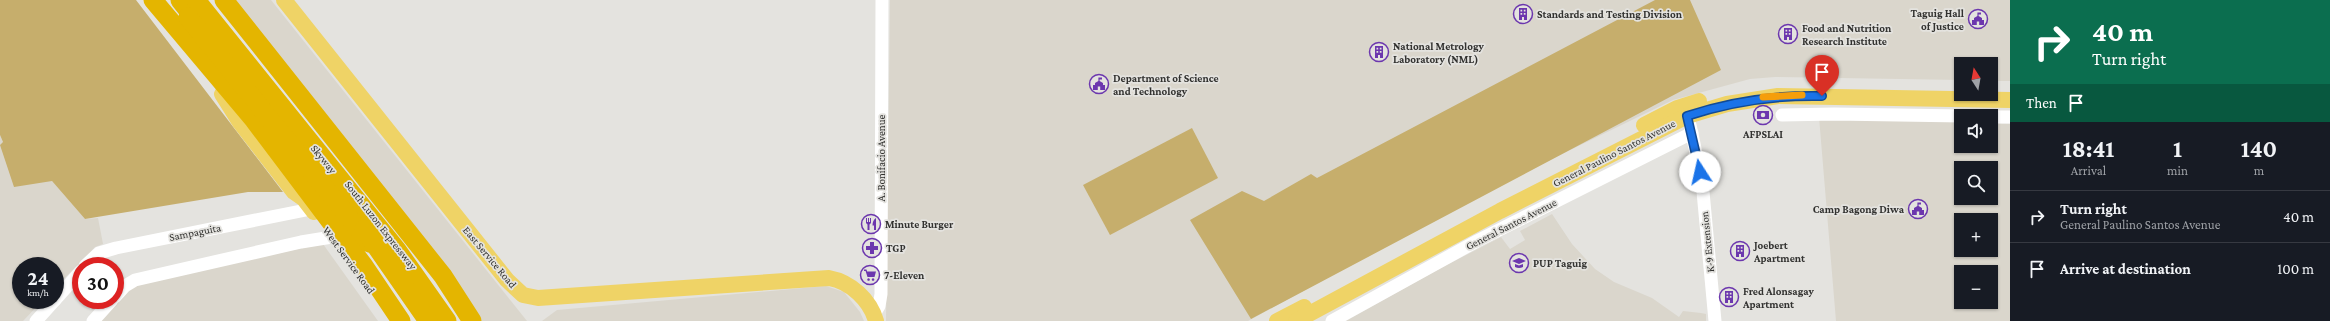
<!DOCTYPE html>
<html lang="en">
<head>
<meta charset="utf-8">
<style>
  body { margin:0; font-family:"Crimson Pro",serif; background:#20242c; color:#f1f3f6; height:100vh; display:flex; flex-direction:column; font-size:15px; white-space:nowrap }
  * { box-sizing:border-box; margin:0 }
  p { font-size:13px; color:#9ea1a6 }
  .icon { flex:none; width:22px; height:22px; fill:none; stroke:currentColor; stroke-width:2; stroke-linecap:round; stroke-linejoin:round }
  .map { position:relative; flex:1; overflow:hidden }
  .sheet { display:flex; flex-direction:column; background:#171b24; width:320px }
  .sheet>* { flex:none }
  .hud { background:#0b6e4f; color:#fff; overflow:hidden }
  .needle { width:26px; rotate:349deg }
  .tools { position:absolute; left:1954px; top:57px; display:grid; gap:8px }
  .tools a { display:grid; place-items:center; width:44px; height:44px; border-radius:0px; background:#171b24; box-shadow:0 1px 3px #0004; font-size:20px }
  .speed { position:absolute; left:12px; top:257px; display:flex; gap:8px; font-size:20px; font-weight:700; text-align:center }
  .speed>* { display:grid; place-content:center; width:52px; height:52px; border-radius:50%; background:#171b24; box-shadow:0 1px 3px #0004; line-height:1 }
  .speed small { font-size:10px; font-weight:400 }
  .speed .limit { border:6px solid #d22; background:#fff; color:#111 }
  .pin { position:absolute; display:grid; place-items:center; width:34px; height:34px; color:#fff; margin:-41px -17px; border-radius:50% 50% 50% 0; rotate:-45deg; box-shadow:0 0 4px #0007 }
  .pin .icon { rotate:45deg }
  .me { position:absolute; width:44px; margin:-22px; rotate:350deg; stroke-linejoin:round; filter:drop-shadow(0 0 3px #0008) }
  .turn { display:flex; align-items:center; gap:14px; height:84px; padding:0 16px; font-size:18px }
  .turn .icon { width:52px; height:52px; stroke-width:2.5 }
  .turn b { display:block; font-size:28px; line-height:34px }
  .then { display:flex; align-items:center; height:38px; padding:0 16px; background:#0003; gap:8px; font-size:15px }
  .eta { display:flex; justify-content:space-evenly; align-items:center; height:68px; text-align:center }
  .eta b { font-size:24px; font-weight:700; line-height:28px }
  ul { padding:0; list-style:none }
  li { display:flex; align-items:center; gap:12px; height:52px; padding:0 16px; border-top:1px solid #363941 }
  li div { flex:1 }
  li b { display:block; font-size:15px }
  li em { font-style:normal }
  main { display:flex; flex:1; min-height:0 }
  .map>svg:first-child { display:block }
  .built { fill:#dad6cc; fill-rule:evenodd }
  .green { fill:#c6ae6c }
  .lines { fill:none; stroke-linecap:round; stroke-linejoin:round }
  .minor { stroke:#fff; stroke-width:13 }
  .major { stroke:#efd366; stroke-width:16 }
  .highway { stroke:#e4b500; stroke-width:19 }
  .route-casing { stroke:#114b97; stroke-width:10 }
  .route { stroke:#1a73e8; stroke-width:7 }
  .slow { stroke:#f59e0b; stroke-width:7 }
  .labels { text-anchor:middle; stroke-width:3.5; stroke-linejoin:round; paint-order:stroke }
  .poi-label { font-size:11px; font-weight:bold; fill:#323230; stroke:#e4e3df; text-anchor:start }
  .street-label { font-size:11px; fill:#323230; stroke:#e4e3df }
</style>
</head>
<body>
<main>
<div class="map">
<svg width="2010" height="321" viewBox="0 0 2010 321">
  <rect width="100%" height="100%" fill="#e4e3df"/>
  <g class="built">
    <polygon points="217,0 271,0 527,321 472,321"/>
    <polygon points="890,0 2010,0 2010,81 1991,81 1991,64 1961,64 1961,80 1775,77 1750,79 1673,100 1496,186 1248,321 886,321"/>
    <path d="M1819,117L1961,122V146H1991V123L2010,124V321H1836ZM1961,168H1991V198H1961ZM1961,220H1991V250H1961ZM1961,272H1991V302H1961Z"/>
    <polygon points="0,135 3,142 52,181 85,219 98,218 103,244 95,247 55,288 55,266 21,266 21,300 43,300 23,321 0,321"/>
    <polygon points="1552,214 1572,244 1595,269 1614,282 1652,298 1679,317 1683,311 1701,313 1706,314 1706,321 1346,321 1439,269 1501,237 1510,249 1525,240 1520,231"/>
    <polygon points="323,244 378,321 98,321 133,282"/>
    <polygon points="826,286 844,292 860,312 864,321 542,321 557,310"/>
  </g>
  <g class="green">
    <polygon points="0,0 136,0 283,192 248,192 85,219 52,181 14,187 0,145 3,142 0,135"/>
    <polygon points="1655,0 1690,0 1721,70 1251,319 1190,220 1242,191 1264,201 1311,174 1317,178"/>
    <polygon points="1192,128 1218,178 1110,235 1083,185"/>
  </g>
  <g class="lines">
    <g class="minor">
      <polyline points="1782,115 1834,114 1963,116"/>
      <polyline points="1991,117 2010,117"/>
      <polyline points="1690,125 1702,181 1715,321"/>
      <polyline points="85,266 99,253 116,248 311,209"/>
      <polyline points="115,297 125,286 135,280 301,242 332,237"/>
      <polyline points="55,300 81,271"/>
      <polyline points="874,314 879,306 881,294 882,0"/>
      <polyline points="36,321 55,300"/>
      <polyline points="93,321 112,300"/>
      <polyline points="1332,321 1477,241 1692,133"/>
    </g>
    <g class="major">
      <path d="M284,0L507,280L523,295L538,298L829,278C851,282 870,300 876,321"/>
      <polyline points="222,94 239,121 294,192 304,199 314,212"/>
      <polyline points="1644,125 1677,108 1699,101"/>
      <polyline points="1277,321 1304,307"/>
      <polyline points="1296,321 1500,211 1687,116 1727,104 1778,96 2010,100"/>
    </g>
    <g class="highway">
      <polyline points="153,0 254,120 364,266 401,321"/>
      <polyline points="180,0 199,24"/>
      <polyline points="196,0 397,250 447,321"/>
      <polyline points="224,0 443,276 472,321"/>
      <polyline points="188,17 369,243"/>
      <polyline points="364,229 428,321"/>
    </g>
  </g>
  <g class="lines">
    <defs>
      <path id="route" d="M1700,172L1687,116C1732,101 1775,95 1822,96"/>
    </defs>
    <use href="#route" class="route-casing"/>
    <use href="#route" class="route"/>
    <polyline class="slow" points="1763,97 1802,95"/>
  </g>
  <defs>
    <symbol id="building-ring" viewBox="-11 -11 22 22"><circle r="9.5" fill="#e4e3df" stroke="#6c37ae" stroke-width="1.5"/><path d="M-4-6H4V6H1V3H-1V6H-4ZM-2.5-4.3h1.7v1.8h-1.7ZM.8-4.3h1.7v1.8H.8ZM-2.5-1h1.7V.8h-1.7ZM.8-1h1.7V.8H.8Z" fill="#6c37ae"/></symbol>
    <symbol id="civic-ring" viewBox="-11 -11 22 22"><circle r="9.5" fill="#e4e3df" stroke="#6c37ae" stroke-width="1.5"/><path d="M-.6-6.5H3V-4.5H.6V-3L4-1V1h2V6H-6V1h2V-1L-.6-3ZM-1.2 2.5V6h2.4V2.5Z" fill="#6c37ae"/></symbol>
    <symbol id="bank-ring" viewBox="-11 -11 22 22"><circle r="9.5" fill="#e4e3df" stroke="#6c37ae" stroke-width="1.5"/><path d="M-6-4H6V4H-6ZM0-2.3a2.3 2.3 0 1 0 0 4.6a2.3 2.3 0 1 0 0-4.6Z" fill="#6c37ae"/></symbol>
    <symbol id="restaurant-ring" viewBox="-11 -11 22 22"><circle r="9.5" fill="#e4e3df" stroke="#6c37ae" stroke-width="1.5"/><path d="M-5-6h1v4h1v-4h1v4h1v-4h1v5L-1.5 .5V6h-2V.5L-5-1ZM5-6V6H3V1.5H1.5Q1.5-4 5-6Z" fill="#6c37ae"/></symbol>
    <symbol id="pharmacy-ring" viewBox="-11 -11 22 22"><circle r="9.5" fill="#e4e3df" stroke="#6c37ae" stroke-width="1.5"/><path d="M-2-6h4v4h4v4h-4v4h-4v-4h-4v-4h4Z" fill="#6c37ae"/></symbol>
    <symbol id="university-ring" viewBox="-11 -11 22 22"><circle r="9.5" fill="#e4e3df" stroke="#6c37ae" stroke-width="1.5"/><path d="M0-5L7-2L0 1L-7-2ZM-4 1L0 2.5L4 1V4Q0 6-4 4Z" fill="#6c37ae"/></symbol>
    <symbol id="supermarket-ring" viewBox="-11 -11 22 22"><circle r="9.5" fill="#e4e3df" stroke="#6c37ae" stroke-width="1.5"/><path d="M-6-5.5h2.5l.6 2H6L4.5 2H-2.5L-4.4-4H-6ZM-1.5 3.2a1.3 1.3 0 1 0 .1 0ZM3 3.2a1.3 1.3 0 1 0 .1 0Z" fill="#6c37ae"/></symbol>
  </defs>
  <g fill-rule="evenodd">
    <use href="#building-ring" x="1512" y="3" width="22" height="22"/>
    <use href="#civic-ring" x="1967" y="8" width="22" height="22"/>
    <use href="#building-ring" x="1777" y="23" width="22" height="22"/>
    <use href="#building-ring" x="1368" y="41" width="22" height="22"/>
    <use href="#civic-ring" x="1088" y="73" width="22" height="22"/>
    <use href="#bank-ring" x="1752" y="104" width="22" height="22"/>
    <use href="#civic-ring" x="1907" y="198" width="22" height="22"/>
    <use href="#restaurant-ring" x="860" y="213" width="22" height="22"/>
    <use href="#pharmacy-ring" x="861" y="237" width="22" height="22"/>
    <use href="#building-ring" x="1729" y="240" width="22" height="22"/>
    <use href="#university-ring" x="1508" y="252" width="22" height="22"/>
    <use href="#supermarket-ring" x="859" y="264" width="22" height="22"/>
    <use href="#building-ring" x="1718" y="286" width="22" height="22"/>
  </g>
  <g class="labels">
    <g class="poi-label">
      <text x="1964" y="17" text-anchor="end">Taguig Hall<tspan x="1964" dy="13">of Justice</tspan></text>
      <text x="1537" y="18">Standards and Testing Division</text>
      <text x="1802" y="32">Food and Nutrition<tspan x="1802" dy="13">Research Institute</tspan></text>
      <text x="1393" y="50">National Metrology<tspan x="1393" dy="13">Laboratory (NML)</tspan></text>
      <text x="1113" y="82">Department of Science<tspan x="1113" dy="13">and Technology</tspan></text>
      <text x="1763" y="138" text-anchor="middle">AFPSLAI</text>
      <text x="1904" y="213" text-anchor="end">Camp Bagong Diwa</text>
      <text x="885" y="228">Minute Burger</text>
      <text x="1754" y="249">Joebert<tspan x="1754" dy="13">Apartment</tspan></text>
      <text x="886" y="252">TGP</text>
      <text x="1533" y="267">PUP Taguig</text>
      <text x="884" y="279">7-Eleven</text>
      <text x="1743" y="295">Fred Alonsagay<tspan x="1743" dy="13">Apartment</tspan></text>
    </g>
    <g class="street-label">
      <text transform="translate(1614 153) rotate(-27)" y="4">General Paulino Santos Avenue</text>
      <text transform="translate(881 158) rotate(-90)" y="4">A. Bonifacio Avenue</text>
      <text transform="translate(324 159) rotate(51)" y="4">Skyway</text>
      <text transform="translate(1511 224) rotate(-27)" y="4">General Santos Avenue</text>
      <text transform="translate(381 225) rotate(52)" y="4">South Luzon Expressway</text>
      <text transform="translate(195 232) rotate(-11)" y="4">Sampaguita</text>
      <text transform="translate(1707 242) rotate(-96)" y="4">K-9 Extension</text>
      <text transform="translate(490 257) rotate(50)" y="4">East Service Road</text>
      <text transform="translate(349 260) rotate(54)" y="4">West Service Road</text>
    </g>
  </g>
</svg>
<div class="tools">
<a><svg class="needle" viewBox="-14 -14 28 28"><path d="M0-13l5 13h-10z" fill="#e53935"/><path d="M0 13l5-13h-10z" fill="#9ea1a6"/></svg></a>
<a><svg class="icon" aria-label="sound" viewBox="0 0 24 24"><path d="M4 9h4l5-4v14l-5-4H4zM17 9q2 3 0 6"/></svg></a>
<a><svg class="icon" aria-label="search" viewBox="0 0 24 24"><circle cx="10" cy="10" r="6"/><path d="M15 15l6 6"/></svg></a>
<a>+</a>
<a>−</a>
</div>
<div class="speed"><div>24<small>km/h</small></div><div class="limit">30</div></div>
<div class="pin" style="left:1822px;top:96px;background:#d93025"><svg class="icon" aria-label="arrive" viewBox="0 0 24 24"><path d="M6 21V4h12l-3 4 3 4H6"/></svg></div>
<svg class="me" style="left:1700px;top:172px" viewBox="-20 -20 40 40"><circle r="19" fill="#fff"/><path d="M0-13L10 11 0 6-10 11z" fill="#1a73e8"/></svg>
</div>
<section class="sheet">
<div class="hud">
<div class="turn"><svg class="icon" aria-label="right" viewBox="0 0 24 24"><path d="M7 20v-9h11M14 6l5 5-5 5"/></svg><div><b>40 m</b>Turn right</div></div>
<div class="then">Then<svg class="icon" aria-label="arrive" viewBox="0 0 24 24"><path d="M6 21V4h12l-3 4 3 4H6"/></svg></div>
</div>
<div class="eta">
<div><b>18:41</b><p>Arrival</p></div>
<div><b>1</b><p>min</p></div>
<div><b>140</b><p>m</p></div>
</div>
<ul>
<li><svg class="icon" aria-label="right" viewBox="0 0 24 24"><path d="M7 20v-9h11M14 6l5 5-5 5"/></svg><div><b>Turn right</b><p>General Paulino Santos Avenue</p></div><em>40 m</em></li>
<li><svg class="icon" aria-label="arrive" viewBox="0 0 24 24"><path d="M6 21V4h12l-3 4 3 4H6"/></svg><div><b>Arrive at destination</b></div><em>100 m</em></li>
</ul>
</section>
</main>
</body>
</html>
